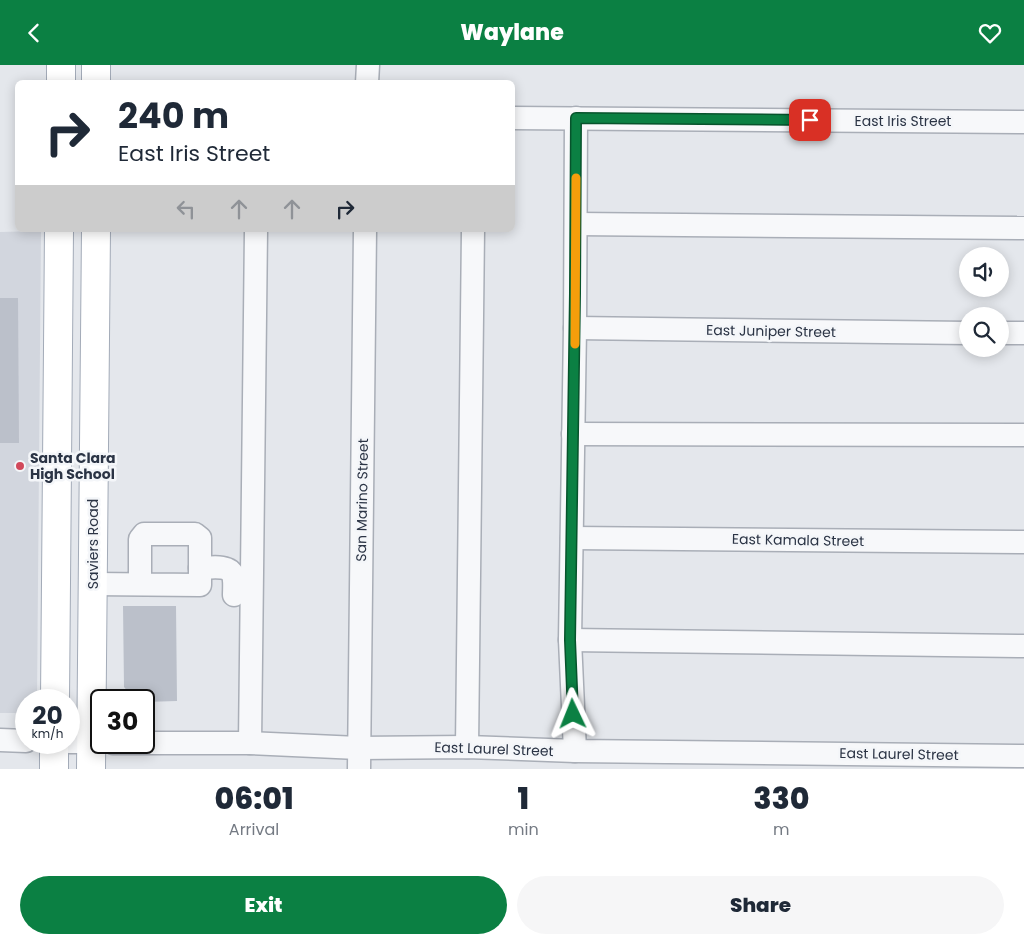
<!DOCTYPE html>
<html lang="en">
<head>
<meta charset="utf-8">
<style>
  body { margin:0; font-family:Poppins,sans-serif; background:#f6f6f7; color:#1f2937; height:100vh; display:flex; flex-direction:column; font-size:19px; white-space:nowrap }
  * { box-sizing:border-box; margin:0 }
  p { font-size:16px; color:#747a83 }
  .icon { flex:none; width:28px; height:28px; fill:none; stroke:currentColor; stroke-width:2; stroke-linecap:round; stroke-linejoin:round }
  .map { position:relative; height:704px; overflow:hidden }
  .sheet { display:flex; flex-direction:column; background:#fff; flex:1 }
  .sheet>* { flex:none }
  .hud { position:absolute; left:15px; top:15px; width:500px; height:152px; border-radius:8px; box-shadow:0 2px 12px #0003; background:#fff; color:#1f2937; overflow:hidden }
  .buttons { position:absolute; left:959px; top:182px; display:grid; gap:10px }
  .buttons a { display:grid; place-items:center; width:50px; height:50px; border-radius:50%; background:#fff; box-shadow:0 2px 12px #0003; font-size:25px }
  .speed { position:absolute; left:15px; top:624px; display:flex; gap:10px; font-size:25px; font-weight:700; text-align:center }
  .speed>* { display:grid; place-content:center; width:65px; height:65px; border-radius:50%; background:#fff; box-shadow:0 2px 12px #0003; line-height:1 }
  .speed small { font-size:12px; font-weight:400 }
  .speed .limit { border:2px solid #111; border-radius:8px; background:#fff; color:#111 }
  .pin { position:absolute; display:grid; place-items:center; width:42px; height:42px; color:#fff; margin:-21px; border-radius:10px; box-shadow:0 2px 8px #0006 }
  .me { position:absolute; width:55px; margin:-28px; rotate:358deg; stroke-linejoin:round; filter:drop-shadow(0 0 4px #0008) }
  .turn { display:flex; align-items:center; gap:18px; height:105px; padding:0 20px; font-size:22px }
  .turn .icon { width:65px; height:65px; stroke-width:2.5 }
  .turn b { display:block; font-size:35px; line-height:42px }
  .lanes { display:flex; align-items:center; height:48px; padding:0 20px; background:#0003; justify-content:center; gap:25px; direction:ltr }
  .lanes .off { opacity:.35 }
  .eta { display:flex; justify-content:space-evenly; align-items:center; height:85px; text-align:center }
  .eta b { font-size:30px; font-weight:800; line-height:35px }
  .action { display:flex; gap:10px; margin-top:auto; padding:10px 20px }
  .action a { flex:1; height:58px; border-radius:30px; background:#0b8043; color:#fff; font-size:20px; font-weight:800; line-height:58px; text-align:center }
  .action a+a { background:#f6f6f7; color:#1f2937 }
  header { display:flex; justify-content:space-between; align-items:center; height:65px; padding:0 20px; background:#0b8043; color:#fff; font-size:22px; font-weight:800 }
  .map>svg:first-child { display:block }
  .built { fill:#d2d6de }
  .building { fill:#bbc0ca }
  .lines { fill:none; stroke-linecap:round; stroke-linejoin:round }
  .minor-casing { stroke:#a9aeb7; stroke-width:25 }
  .major-casing { stroke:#a3abb8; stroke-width:30 }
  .minor { stroke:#f7f8fa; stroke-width:22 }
  .major { stroke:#fff; stroke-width:28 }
  .route-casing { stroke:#07532c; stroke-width:12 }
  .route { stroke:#0b8043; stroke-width:9 }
  .slow { stroke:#f59e0b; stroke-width:9 }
  .poi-dot { fill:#d1495b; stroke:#f4f6f9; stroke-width:2 }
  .labels { text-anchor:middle; stroke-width:5; stroke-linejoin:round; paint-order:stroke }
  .street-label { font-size:14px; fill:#2b3445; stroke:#f4f6f9 }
  .poi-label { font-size:14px; font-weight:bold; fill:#2b3445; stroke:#f4f6f9; text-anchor:start }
</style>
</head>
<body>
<header><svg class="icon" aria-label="back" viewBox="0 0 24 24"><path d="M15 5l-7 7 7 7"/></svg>Waylane<svg class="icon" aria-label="heart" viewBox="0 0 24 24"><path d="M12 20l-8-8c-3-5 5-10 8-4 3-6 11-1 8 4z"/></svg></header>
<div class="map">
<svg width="1024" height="704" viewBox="0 0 1024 704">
  <rect width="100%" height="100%" fill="#e4e7ec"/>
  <polygon class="built" points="41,166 37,635 26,635 25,648 0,648 0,167"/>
  <g class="building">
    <polygon points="0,233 18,233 19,378 0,378"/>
    <polygon points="123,541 176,541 177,636 144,637 144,635 135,635 124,622"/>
  </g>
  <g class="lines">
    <defs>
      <g id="minor">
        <polyline points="367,18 368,0"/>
        <polyline points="512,53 1024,57"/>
        <polyline points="576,159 1024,163"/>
        <polyline points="575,263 968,268"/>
        <polyline points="1000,268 1024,268"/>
        <polyline points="573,369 1024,370"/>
        <polyline points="572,473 1024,477"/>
        <path d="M200,503C209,503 229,499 233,510C235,516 234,524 234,530"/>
        <polyline points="92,519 200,520 200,473 195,469 144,469 140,474 140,519"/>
        <polyline points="570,575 1024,581"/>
        <polyline points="0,675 26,676"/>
        <polyline points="69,677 101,677"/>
        <polyline points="113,678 250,678 358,683 467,682 575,686 1024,691"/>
        <polyline points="250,678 256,165"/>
        <polyline points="467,682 473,165"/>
        <polyline points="575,686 570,575 575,263 576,53"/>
        <polyline points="359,704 365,165"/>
      </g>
      <g id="major">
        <polyline points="96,0 96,18"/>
        <polyline points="61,18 61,0"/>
        <polyline points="55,635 59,165"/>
        <polyline points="54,704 54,678"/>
        <polyline points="91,704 96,165"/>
      </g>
    </defs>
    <use href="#minor" class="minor-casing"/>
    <use href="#major" class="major-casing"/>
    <use href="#minor" class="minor"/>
    <use href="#major" class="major"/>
  </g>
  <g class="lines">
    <defs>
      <polyline id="route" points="573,649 570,575 575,228 576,53 810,55"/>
    </defs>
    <use href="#route" class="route-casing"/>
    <use href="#route" class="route"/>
    <polyline class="slow" points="575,279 576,113"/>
  </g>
  <circle class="poi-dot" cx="20" cy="401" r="5"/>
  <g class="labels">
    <g class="street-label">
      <text x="903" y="61">East Iris Street</text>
      <text transform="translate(771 266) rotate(1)" y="5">East Juniper Street</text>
      <text transform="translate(362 435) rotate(-89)" y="5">San Marino Street</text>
      <text transform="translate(798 475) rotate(1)" y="5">East Kamala Street</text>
      <text transform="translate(93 479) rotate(-90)" y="5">Saviers Road</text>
      <text transform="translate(494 684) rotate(2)" y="5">East Laurel Street</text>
      <text transform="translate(899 689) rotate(1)" y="5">East Laurel Street</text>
    </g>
    <g class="poi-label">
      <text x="30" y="398">Santa Clara<tspan x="30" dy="16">High School</tspan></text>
    </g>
  </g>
</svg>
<div class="buttons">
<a><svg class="icon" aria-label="sound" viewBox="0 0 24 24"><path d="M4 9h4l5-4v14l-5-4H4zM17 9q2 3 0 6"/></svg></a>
<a><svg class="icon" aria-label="search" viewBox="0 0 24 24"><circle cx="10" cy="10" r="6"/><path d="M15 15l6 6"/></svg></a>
</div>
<div class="speed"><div>20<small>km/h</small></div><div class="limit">30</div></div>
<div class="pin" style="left:810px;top:55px;background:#d93025"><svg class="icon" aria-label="arrive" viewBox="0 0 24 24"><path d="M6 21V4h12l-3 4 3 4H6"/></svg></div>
<svg class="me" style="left:573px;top:649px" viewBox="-20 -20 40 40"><path d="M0-17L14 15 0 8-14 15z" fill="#0b8043" stroke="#fff" stroke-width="4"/></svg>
<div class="hud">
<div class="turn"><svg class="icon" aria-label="right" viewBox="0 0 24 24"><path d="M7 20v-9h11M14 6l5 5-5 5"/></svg><div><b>240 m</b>East Iris Street</div></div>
<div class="lanes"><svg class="icon off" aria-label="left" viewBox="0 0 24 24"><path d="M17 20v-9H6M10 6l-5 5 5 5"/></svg><svg class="icon off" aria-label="ahead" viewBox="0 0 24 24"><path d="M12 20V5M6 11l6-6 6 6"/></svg><svg class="icon off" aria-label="ahead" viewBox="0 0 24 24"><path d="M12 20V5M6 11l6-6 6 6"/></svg><svg class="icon" aria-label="right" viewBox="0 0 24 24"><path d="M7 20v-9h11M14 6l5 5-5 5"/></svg></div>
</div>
</div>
<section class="sheet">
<div class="eta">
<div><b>06:01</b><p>Arrival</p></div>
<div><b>1</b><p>min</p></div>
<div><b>330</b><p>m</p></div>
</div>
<div class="action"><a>Exit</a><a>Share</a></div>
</section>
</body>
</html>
